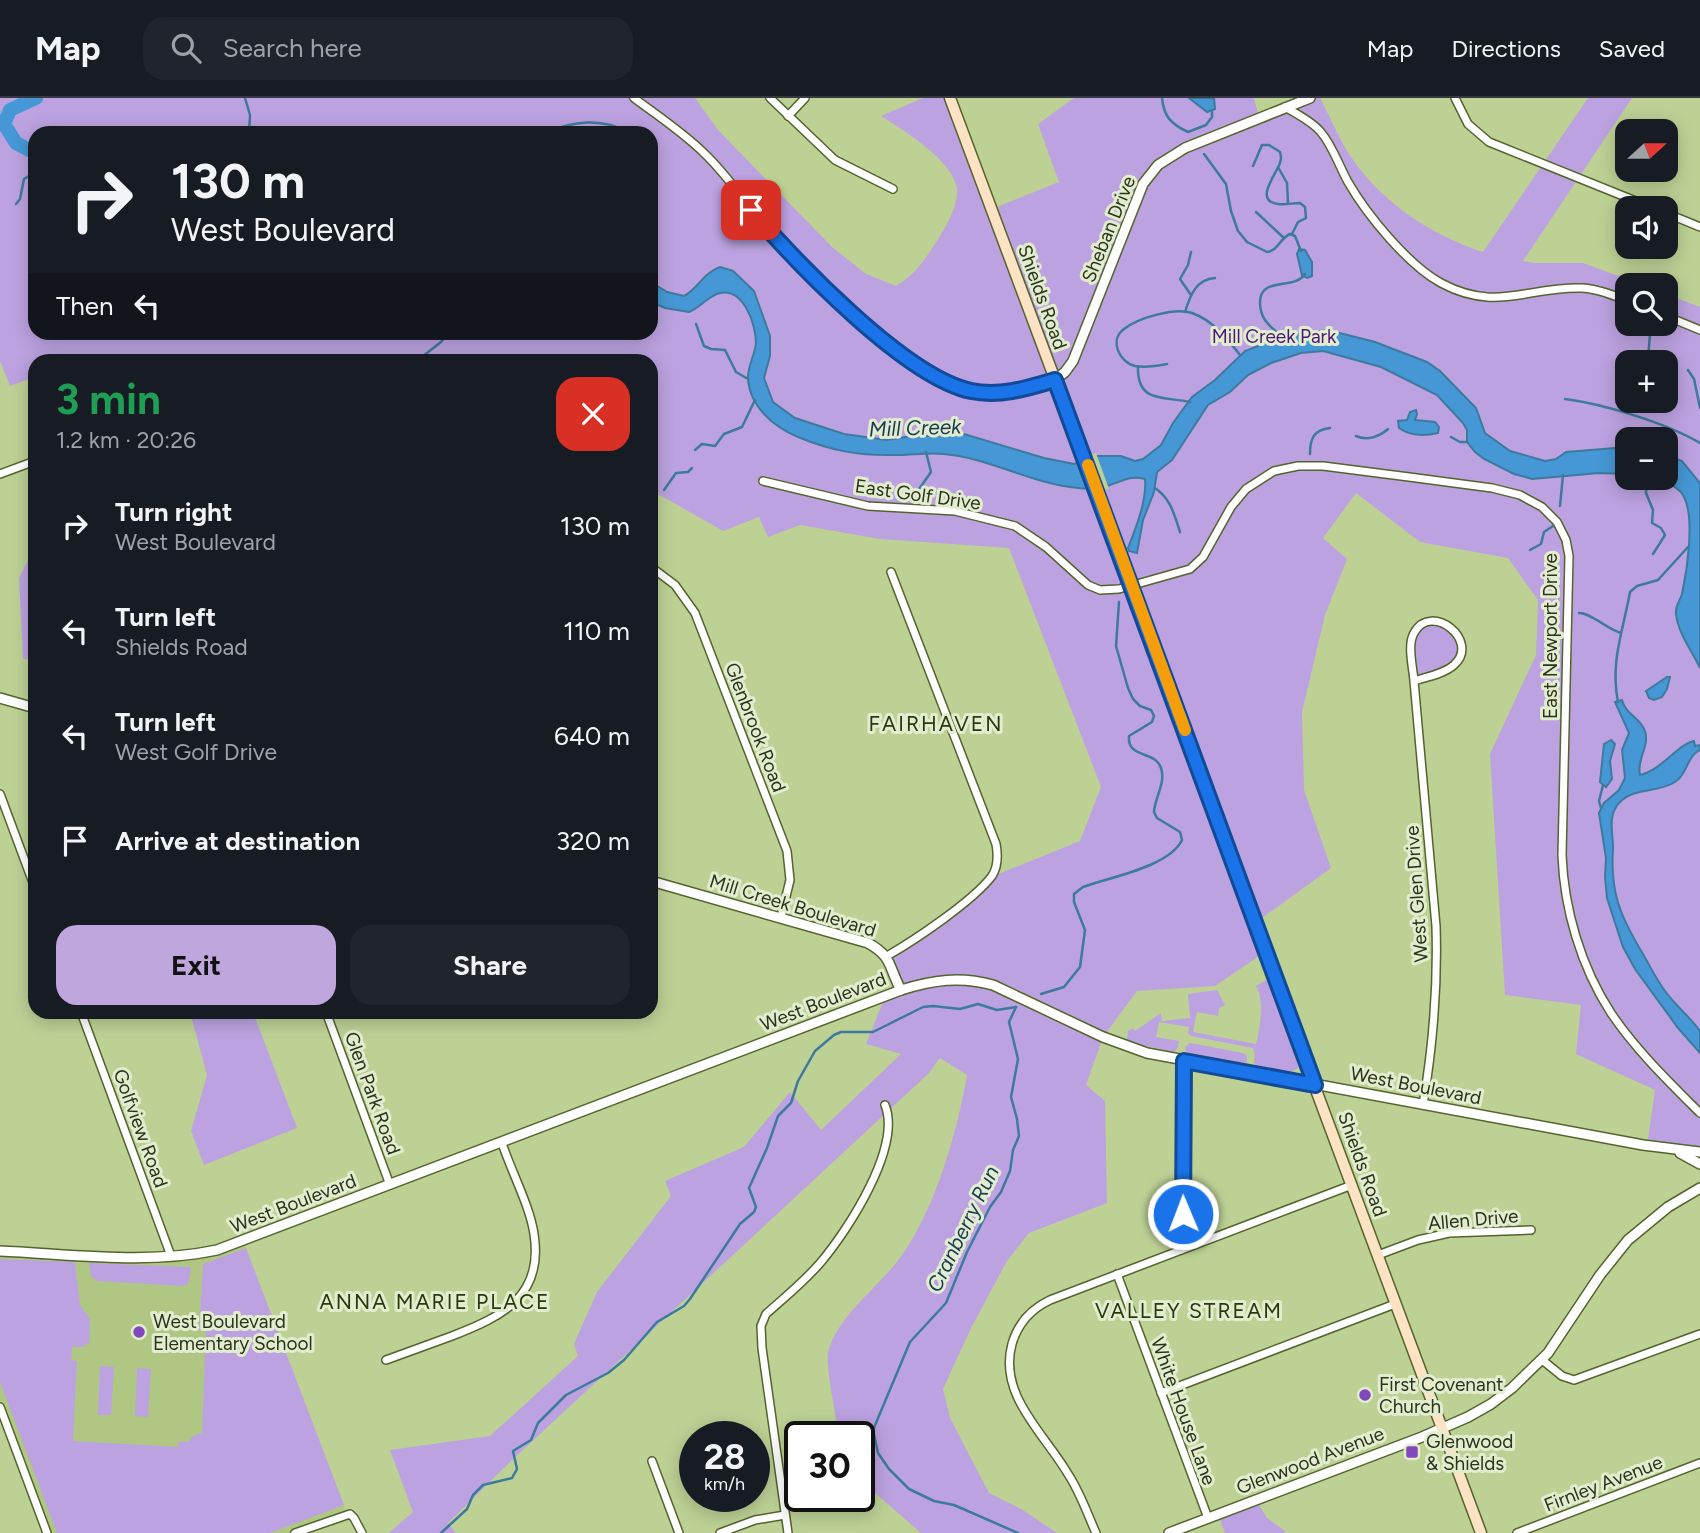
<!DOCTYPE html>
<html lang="en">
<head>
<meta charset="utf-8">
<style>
  body { margin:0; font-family:Figtree,sans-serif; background:#20242c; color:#f1f3f6; height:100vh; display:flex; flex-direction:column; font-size:26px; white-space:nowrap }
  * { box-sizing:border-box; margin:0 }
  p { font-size:23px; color:#9ea1a6 }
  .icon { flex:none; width:38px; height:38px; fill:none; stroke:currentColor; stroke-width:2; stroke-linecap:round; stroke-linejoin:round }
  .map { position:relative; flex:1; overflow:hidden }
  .drawer { position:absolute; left:28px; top:256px; width:630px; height:665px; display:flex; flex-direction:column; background:#171b24; border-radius:21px; box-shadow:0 4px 18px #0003 }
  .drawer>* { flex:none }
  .guide { position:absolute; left:28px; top:28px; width:630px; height:214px; border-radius:21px; box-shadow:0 4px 18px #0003; background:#171b24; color:#f1f3f6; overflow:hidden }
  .needle { width:46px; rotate:69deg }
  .controls { position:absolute; left:1615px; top:21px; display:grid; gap:14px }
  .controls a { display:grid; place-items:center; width:63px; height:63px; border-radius:14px; background:#171b24; box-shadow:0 4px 18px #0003; font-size:35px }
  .speed { position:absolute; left:679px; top:1323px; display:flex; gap:14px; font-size:35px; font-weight:700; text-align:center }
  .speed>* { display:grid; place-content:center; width:91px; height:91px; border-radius:50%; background:#171b24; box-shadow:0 4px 18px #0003; line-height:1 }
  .speed small { font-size:18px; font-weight:400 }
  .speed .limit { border:4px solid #111; border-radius:10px; background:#fff; color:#111 }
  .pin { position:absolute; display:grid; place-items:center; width:60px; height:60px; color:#fff; margin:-30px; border-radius:14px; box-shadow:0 4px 10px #0006 }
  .me { position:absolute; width:77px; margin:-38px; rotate:359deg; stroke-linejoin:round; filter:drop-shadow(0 0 5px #0008) }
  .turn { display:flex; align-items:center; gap:24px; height:147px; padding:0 28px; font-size:32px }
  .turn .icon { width:91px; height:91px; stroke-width:2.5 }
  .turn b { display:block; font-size:49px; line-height:60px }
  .then { display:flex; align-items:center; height:66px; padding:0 28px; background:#0003; gap:14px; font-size:26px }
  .round { display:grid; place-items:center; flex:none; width:74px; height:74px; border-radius:21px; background:#20242c }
  .head { display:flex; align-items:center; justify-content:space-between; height:119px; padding:0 28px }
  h1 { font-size:42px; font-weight:700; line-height:52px; color:#1e9e55 }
  .button { display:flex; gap:14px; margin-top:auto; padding:14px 28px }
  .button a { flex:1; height:80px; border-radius:21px; background:#bfa6dc; color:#111; font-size:28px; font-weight:700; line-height:80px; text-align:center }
  .button a+a { background:#20242c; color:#f1f3f6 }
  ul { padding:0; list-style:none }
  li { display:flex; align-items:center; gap:21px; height:105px; padding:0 28px }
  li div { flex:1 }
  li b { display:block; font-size:26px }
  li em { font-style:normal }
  header { display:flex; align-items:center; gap:42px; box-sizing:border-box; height:98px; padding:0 35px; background:#171b24; border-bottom:2px solid #363941 }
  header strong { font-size:33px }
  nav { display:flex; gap:38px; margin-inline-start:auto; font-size:24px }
  .search { width:490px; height:63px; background:#20242c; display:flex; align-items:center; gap:18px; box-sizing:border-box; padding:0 24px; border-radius:21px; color:#9ea1a6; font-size:26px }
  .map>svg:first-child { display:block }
  .built { fill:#b0c784 }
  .green { fill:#bca2e0; fill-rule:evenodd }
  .water { fill:#4598d5; stroke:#3d7a9d; stroke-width:2 }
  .pier { fill:#bdd195 }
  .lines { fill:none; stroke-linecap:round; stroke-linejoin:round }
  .stream { stroke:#3d7a9d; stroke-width:2.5 }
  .river { stroke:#4598d5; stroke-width:14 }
  .minor-casing { stroke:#53642c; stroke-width:10 }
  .tertiary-casing { stroke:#53642c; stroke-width:12 }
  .secondary-casing { stroke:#53642c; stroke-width:13 }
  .minor { stroke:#fff; stroke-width:7 }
  .tertiary { stroke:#fff; stroke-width:9 }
  .secondary { stroke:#fde2c3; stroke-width:10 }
  .route-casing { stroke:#114b97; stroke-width:18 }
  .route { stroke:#1a73e8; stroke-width:12 }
  .slow { stroke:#f59e0b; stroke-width:12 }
  .poi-dot { fill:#8147bd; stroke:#e2edcf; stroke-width:2.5 }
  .labels { text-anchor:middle; stroke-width:6; stroke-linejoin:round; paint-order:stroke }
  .street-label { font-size:19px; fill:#2b331b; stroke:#e2edcf }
  .park-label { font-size:19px; fill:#4b1777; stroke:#e2edcf }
  .poi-label { font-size:19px; fill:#2b331b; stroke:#e2edcf; text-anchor:start }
  .water-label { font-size:21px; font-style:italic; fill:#193b55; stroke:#e2edcf }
  .neighbourhood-label { font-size:21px; letter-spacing:2px; fill:#2b370c; stroke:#e2edcf }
</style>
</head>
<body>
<header>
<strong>Map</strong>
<div class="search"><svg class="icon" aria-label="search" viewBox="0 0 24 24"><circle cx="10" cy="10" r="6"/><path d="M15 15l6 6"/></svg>Search here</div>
<nav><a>Map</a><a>Directions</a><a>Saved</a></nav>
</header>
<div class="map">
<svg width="1700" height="1435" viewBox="0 0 1700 1435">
  <rect width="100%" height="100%" fill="#bdd195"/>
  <polygon class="built" points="243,1143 347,1416 295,1435 47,1435 0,1309 0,1153 182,1158"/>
  <g class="green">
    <path d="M0,0H695L718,32L832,149L866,176L896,188C916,176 926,160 938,141C947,127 958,108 957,91C953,62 903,32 881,18L923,0H950L992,111L1059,84L1038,26L1074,0H1189L1207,14L1215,11L1214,0H1254L1259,20L1310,0H1320C1329,17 1337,36 1347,53C1378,102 1428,136 1483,154L1588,0H1632L1523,163L1535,165H1583L1643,187H1628V226H1666V196L1700,209V1066L1672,1052L1647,1048L1655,992L1576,956L1581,907L1505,897L1490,656L1536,557L1538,502L1508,460L1420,444L1356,395L1323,440L1347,461L1325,517L1302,614L1304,692L1331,770L1255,825L1265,854L1215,888L1137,893L1103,939L1086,987L1105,1003L1107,1105L1029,1135L1007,1163L971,1230L943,1291L950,1320L989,1395L1021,1411L1057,1435H921L859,1381V1339H839C837,1324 825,1265 828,1254C839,1215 880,1189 902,1157C936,1109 957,1034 967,977L940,960L928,976L512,1362L448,1425L456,1435H389L413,1414L390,1352L490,1338L578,1258L574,1246L597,1194L671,1098L665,1083L744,1049L790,994L821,1032L901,956L866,946L885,899L901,892L887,858L973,797L991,779L1080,743L1101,689L1009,450L880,441L800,427L768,439L759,419L723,433L651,392V262H139L96,256L78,262H35V279L10,288L0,263ZM35,35H651V234H35ZM1628,264H1666V303H1628ZM1628,341H1666V380H1628Z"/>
    <polygon points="35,453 35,561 23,561 19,480 32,454"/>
    <polygon points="1443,525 1460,543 1457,565 1414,583 1413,536 1421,527"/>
    <path d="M1266,882L1273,887L1300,960L1299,969C1287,980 1271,972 1257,969L1254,965L1255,956L1253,950L1191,938L1188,935L1189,929L1159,924L1156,939L1179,943L1178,949L1174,954L1129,944L1127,941L1128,933L1133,930L1135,933L1161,915L1162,923L1190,920L1188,896L1217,892L1225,907L1219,910L1218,918L1197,914L1193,934L1256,946C1260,930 1265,903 1256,888Z"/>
    <polygon points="190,914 253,914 297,1030 204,1067 191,1033 207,977"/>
    <polygon points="1190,945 1243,955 1247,958 1247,964 1240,967 1187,956 1185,949"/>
    <polygon points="246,1150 344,1407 270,1435 57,1435 0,1284 0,1161 75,1164 80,1207 90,1221 89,1246 84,1246 85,1249 72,1249 71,1262 77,1263 73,1343 178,1349 179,1343 188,1344 193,1338 202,1335 206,1229 199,1233 203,1166"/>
    <polygon points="89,1165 189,1169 191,1171 188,1186 182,1188 97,1183 91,1178"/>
    <polygon points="100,1268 114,1269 111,1317 98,1317"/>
    <polygon points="137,1270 151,1271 148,1319 135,1318"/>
    <polygon points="1256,1402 1267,1420 1285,1433 1284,1435 1225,1435 1218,1416"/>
  </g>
  <g class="water">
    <polygon points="1189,0 1214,0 1215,11 1207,14"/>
    <polygon points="1299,151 1305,152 1312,164 1312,178 1307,180 1302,177 1297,156"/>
    <path d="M720,169L733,173L754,193L770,238V258L764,280L773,304L795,320L844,336L887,342L906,339L964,336L1044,360L1074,366L1098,358H1121L1135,363L1143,361L1161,347L1173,325L1192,299L1215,282L1245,253L1283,238L1328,232L1375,244L1427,264L1440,273L1476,310L1485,335L1510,353L1545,363L1556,361L1566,354L1615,350L1627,353V376L1599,375L1532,381L1514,376L1484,361L1475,354L1467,344V332L1463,325L1437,297L1381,269L1323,253L1301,255L1271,265L1248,277L1230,294L1208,307L1172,362L1157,374L1154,394L1143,422L1137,455L1129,453L1128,450C1136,430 1147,402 1145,381C1131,377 1123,383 1110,387C1099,391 1088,391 1078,390C1032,386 990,360 944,356C929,354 912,357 896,357C859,358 832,353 798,339C774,329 750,309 748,281C747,269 755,257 756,245C756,227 744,190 720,195C709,197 700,210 689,214L665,210L651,204V184L667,194L684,198C699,190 702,176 720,169Z"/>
    <path d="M1416,312L1417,316L1415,322L1435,324L1439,329L1438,335C1425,338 1410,338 1399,330L1398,323L1407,322L1410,314Z"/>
    <path d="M1666,357L1682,363L1700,385V570C1692,553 1678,535 1676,516C1675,508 1680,503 1682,496C1687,473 1695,420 1684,399C1679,388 1664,383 1653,380H1666Z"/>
    <polygon points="1667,579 1670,579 1667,591 1662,599 1654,602 1649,600 1646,593"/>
    <path d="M1622,602C1625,616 1641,620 1645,633C1650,648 1636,662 1640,677C1662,672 1678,646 1694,643L1695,648L1700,647V652C1686,659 1688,676 1675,684C1658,695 1635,689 1620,704C1607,717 1613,734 1613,750C1610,794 1620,818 1643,856C1650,868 1656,881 1665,893C1675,907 1689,918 1700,933V955L1678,930L1635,871L1623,849L1607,800L1605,779L1606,760L1599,715L1604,705L1619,692L1625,680L1622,652L1629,635L1615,604Z"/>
    <polygon points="1611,642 1615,646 1610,663 1612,681 1606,689 1600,684 1604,646"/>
  </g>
  <polygon class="pier" points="1096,355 1109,391 1087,394 1075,362"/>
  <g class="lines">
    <g class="stream">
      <polyline points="245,0 250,17 249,35"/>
      <path d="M1162,0C1164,19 1171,26 1188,34L1206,27L1212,19V14"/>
      <path d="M545,35C572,23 603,19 629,35"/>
      <path d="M1204,56L1226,86L1231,113L1238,133L1247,144L1267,154C1279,152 1280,140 1290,136L1295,138L1301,153"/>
      <path d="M1253,68L1262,47H1269L1280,54C1281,59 1282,59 1280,65C1277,75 1253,103 1278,106C1285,107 1293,105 1300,105L1305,109L1306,120L1298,124L1292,136"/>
      <polyline points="1278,69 1287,85 1288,105"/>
      <polyline points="16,106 20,101 24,81 35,74"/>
      <polyline points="1256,114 1284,140"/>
      <polyline points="1191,154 1188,167 1180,181 1191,197"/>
      <path d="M1185,214C1190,198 1196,181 1215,180"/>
      <polyline points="696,226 704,248 711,251 725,252 736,274 748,281"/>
      <path d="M1283,240C1272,229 1261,224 1260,206C1259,177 1294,193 1305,176"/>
      <polyline points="291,261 293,262"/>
      <polyline points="1648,261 1650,236 1648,226"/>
      <polyline points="418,262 441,244 449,234"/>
      <path d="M1167,266C1157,268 1145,270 1135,268C1119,264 1109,242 1124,231C1138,220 1175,209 1192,215C1212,222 1227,240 1240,257"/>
      <path d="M1138,269C1137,306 1165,298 1190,304"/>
      <polyline points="1688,272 1694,281 1700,310"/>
      <path d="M1565,301C1604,306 1666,325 1700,345"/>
      <path d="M1356,338C1367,343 1379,339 1388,331"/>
      <polyline points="1451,339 1460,344 1467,344"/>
      <polyline points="695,352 702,346 715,348 724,336 742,329 755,302"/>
      <path d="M1310,356C1310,340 1314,332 1330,330"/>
      <polyline points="1647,380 1646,395 1653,412 1652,425 1661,430 1665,437 1653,456"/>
      <path d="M1155,390C1171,401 1174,416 1180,434"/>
      <polyline points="664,392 676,375 688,374 692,370"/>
      <polyline points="917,394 931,374 926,354"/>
      <polyline points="1560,408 1563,377"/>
      <polyline points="1530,452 1541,446 1544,434 1553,428"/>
      <path d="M1579,515C1592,515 1606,531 1621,535"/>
      <path d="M1618,604C1610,564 1623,533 1630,494L1637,488L1658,482L1688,449"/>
      <polyline points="1601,710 1599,703 1603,687"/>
      <path d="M1041,896L1064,889L1080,869L1085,832L1074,804V796L1083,789C1110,779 1169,769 1182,742L1180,734L1157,720L1154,714C1155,699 1166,685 1161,670C1155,652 1127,661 1129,638L1152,624L1154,618L1151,612L1140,608L1133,601L1128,590L1116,548L1119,504"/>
      <polyline points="1016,909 1009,924 1018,961 1011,999 1017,1021 1019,1038 1013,1052 1010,1073 1001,1094 990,1109 967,1154 946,1205 910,1244 873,1332 878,1355 889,1371 909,1391 934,1403 954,1407 1018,1435"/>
      <polyline points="441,1435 467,1411 473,1397 483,1387 512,1380 517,1371 513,1353 531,1342 538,1325 566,1297 608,1275 624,1262 657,1224 684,1208 690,1201 740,1126 754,1114 756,1109 749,1090 767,1050 778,1018 791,1005 798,983 815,953 834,937 841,934 873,934 923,909 933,908 960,911 978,906 997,912 1016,909"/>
    </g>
    <polyline class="river" points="35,55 16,45 4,26 10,12 36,0"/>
    <defs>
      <g id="minor">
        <path d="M634,0C658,18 684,35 705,56C731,81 749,111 773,137C815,183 913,281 972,293C1000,299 1029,290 1055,282"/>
        <polyline points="770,0 835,62 893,91"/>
        <polyline points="1455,0 1468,26 1489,44 1653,110"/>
        <path d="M1285,9C1297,16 1311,23 1320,33C1333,48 1339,68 1348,84C1367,117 1408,167 1441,185C1497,215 1528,188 1582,190C1598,191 1613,197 1628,203"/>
        <polyline points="788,18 805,0"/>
        <polyline points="1666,115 1700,129"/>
        <polyline points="1666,218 1700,232"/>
        <polyline points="0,376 35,363"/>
        <path d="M763,383L868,408L955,413L1015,428L1046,449L1088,487L1100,492L1119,491L1190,471L1203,459L1231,409L1246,391L1274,373L1298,368H1323L1409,379L1492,390L1520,397L1542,409L1557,424L1566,442L1569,458L1562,757C1564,811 1581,869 1611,915C1635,951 1669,984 1700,1015"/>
        <polyline points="651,469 675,487 695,515 787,753 790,782 781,819"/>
        <path d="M1414,583C1426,579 1444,576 1454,567C1481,543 1431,503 1414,535C1407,547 1413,569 1414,583L1436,828C1438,889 1433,947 1423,1007"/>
        <polyline points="0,696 35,790"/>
        <path d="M887,858C915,842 973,803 992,778C998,769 998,757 996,746L891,474"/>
        <polyline points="81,914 171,1158"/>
        <polyline points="326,914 390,1087"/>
        <polyline points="1181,1152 1184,963"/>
        <polyline points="1378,1157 1418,1142 1449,1135 1531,1132"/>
        <polyline points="1117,1176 1208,1420"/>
        <polyline points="1541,1261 1562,1278 1574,1282 1700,1236"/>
        <path d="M386,1262C408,1254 430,1246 452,1238C501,1219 544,1199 534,1136C530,1108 511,1073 502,1045"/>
        <polyline points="1161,1295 1395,1206"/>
        <polyline points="0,1309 47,1435"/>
        <polyline points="652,1363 679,1435"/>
        <polyline points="295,1435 350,1416 354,1420 362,1435"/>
        <polyline points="720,1435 755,1422 785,1417"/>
        <path d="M788,1435L762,1250L761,1228L766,1216C785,1199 805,1183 821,1164C848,1132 902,1049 885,1007"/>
        <path d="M1096,1435C1087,1415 1080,1394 1068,1376C1044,1335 998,1297 1012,1246C1018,1225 1031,1211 1050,1202L1352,1087"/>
        <polyline points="1517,1435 1700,1365"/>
      </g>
      <g id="tertiary">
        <polyline points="1055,282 1065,274 1073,263 1143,86 1158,67 1185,50 1310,0"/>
        <polyline points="0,600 35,610"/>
        <path d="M651,783L868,845C893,859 888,868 901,892"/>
        <polyline points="1680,1055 1700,1066"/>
        <path d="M0,1153C71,1156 147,1167 217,1152L901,892C933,882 960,878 993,887L1103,939L1147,955L1643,1047L1700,1054"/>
        <polyline points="1169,1435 1422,1339 1468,1319 1491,1306 1512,1290 1548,1255 1600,1177 1628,1142 1668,1109 1700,1090"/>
      </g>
      <polyline id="secondary" points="950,0 1132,488 1268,863 1481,1435"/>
    </defs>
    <use href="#minor" class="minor-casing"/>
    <use href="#tertiary" class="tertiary-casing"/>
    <use href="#secondary" class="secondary-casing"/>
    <use href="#minor" class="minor"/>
    <use href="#tertiary" class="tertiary"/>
    <use href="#secondary" class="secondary"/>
  </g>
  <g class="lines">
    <defs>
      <path id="route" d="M751,112C796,164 905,279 971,293C1000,299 1028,290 1055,282L1315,987L1184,963L1183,1116"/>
    </defs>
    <use href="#route" class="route-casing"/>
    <use href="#route" class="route"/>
    <polyline class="slow" points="1088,367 1185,632"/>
  </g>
  <g class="poi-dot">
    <circle cx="139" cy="1234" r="7"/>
    <circle cx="1365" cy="1297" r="7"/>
    <rect x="1405" y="1347" width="14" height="14" rx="3.5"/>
  </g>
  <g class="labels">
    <g class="street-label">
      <text transform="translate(1108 131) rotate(-68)" y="7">Sheban Drive</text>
      <text transform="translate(1043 199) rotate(70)" y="7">Shields Road</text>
      <text transform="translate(918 396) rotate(8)" y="7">East Golf Drive</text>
      <text transform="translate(1550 538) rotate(-90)" y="7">East Newport Drive</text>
      <text transform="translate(756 629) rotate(69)" y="7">Glenbrook Road</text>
      <text transform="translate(1416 796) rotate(-94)" y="7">West Glen Drive</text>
      <text transform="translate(793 807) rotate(17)" y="7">Mill Creek Boulevard</text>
      <text transform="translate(823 903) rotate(-21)" y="7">West Boulevard</text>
      <text transform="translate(1416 987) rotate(11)" y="7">West Boulevard</text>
      <text transform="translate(373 995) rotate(70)" y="7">Glen Park Road</text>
      <text transform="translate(141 1030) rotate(70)" y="7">Golfview Road</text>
      <text transform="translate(1363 1066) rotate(70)" y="7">Shields Road</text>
      <text transform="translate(293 1105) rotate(-21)" y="7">West Boulevard</text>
      <text transform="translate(1473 1121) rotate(-5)" y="7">Allen Drive</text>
      <text transform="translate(1184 1313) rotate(70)" y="7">White House Lane</text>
      <text transform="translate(1310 1362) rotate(-21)" y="7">Glenwood Avenue</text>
      <text transform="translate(1603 1385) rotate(-21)" y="7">Firnley Avenue</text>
    </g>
    <g class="park-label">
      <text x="1274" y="245">Mill Creek Park</text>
    </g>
    <g class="poi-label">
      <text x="153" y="1230">West Boulevard<tspan x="153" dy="22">Elementary School</tspan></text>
      <text x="1379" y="1293">First Covenant<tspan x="1379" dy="22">Church</tspan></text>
      <text x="1426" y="1350">Glenwood<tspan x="1426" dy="22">&amp; Shields</tspan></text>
    </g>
    <g class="water-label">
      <text transform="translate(915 330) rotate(-2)" y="7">Mill Creek</text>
      <text transform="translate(963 1131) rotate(-64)" y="7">Cranberry Run</text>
    </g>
    <g class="neighbourhood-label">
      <text x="936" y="633">FAIRHAVEN</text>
      <text x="435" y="1211">ANNA MARIE PLACE</text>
      <text x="1189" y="1220">VALLEY STREAM</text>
    </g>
  </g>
</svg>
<div class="controls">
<a><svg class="needle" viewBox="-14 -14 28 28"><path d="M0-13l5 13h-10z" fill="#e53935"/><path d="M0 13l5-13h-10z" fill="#9ea1a6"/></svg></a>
<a><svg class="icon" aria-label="sound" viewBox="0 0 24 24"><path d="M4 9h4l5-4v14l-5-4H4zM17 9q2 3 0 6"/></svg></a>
<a><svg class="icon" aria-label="search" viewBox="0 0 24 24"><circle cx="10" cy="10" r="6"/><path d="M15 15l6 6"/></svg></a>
<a>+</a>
<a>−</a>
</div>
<div class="speed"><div>28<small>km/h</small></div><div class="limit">30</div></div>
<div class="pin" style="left:751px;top:112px;background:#d93025"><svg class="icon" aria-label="arrive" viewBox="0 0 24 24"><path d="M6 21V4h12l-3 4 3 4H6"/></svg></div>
<svg class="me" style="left:1183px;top:1116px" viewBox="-20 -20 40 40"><circle r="17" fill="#1a73e8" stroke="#fff" stroke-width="3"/><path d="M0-11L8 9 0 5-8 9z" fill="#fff"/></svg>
<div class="guide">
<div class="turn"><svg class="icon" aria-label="right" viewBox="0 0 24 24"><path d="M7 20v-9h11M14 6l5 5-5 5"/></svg><div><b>130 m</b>West Boulevard</div></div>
<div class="then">Then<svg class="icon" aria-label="left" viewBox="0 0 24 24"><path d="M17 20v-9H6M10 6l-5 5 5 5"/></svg></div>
</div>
<section class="drawer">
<div class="head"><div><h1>3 min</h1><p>1.2 km · 20:26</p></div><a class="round" style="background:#d93025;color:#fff"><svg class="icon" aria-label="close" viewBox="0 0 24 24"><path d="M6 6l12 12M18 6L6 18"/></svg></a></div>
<ul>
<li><svg class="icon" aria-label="right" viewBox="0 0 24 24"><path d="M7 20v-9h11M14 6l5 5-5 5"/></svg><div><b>Turn right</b><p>West Boulevard</p></div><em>130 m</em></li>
<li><svg class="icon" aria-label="left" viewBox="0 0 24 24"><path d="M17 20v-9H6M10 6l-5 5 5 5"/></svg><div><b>Turn left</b><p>Shields Road</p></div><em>110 m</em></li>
<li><svg class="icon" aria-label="left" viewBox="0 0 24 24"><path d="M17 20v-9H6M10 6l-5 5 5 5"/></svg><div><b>Turn left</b><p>West Golf Drive</p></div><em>640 m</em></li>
<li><svg class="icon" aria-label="arrive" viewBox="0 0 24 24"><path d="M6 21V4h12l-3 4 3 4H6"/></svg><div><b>Arrive at destination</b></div><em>320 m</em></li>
</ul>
<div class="button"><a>Exit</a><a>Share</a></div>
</section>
</div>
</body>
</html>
